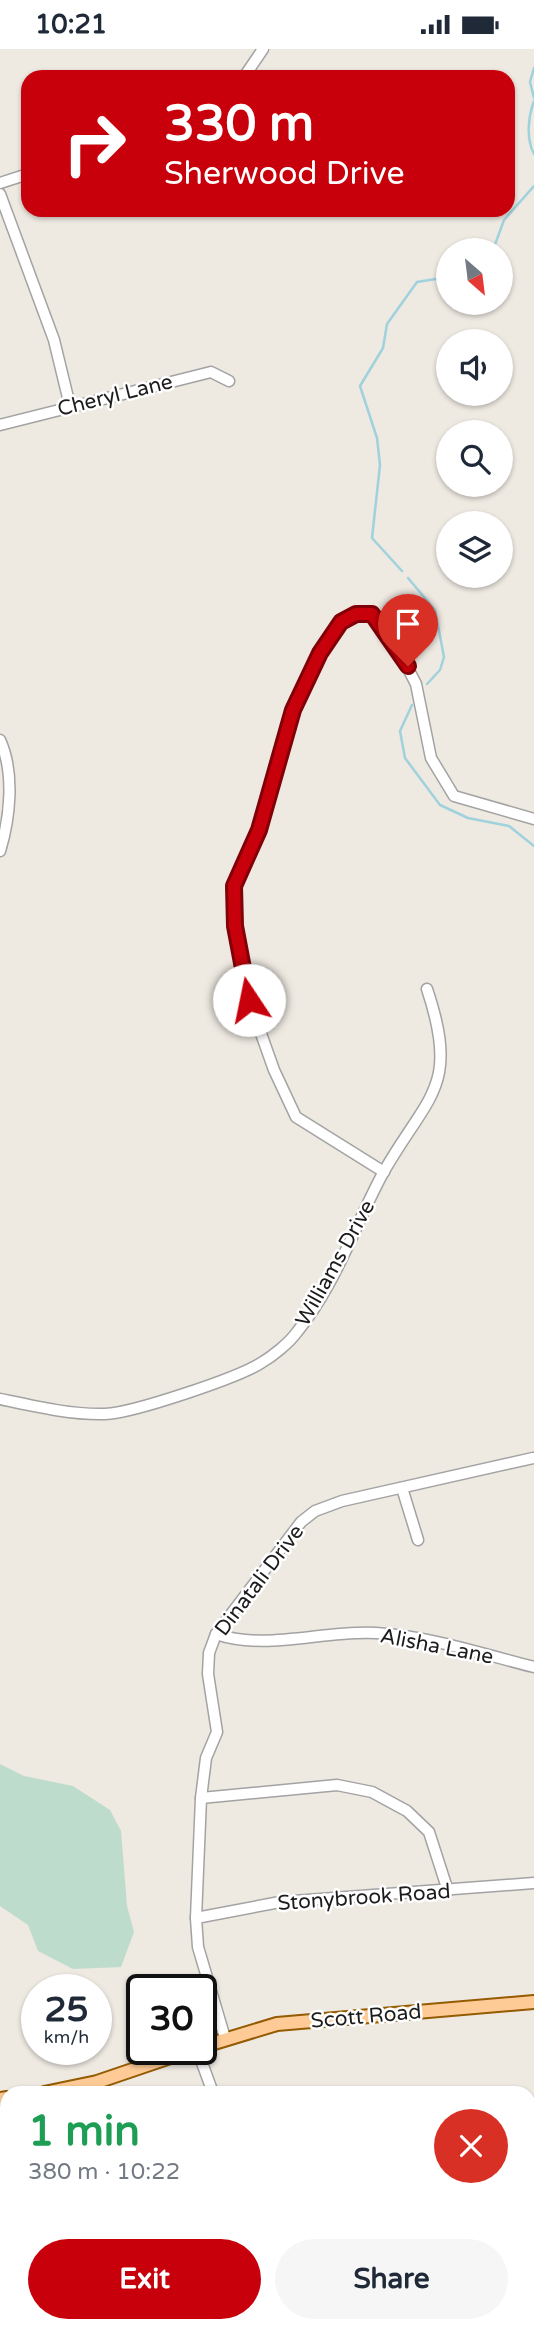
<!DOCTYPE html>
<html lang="en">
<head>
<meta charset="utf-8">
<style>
  body { margin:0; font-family:"Varela Round",sans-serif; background:#f6f6f7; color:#1f2937; height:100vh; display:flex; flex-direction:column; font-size:26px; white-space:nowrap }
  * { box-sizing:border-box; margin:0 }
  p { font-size:23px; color:#747a83 }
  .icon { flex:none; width:38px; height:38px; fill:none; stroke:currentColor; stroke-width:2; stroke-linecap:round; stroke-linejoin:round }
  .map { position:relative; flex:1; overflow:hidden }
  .details { position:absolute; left:0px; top:2037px; width:536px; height:247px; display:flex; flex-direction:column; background:#fff; border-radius:21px 21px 0 0; box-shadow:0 2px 5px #0004 }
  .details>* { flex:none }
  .banner { position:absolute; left:21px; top:21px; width:494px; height:147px; border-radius:21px; box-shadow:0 2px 5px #0004; background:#c8000b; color:#fff; overflow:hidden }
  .needle { width:46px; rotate:152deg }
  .buttons { position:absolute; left:436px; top:189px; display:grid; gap:14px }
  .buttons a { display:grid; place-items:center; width:77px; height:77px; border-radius:50%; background:#fff; box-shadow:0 2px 5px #0004; font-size:35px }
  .speed { position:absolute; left:21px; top:1925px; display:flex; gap:14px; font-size:35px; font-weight:700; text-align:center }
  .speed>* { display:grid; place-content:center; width:91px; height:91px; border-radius:50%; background:#fff; box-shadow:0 2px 5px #0004; line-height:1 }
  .speed small { font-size:18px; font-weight:400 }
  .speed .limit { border:4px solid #111; border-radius:10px; background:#fff; color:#111 }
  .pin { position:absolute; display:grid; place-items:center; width:60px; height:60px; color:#fff; margin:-72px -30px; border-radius:50% 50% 50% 0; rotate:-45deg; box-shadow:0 0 7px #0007 }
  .pin .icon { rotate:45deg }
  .me { position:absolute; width:77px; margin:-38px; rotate:349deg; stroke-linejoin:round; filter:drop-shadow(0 0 5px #0008) }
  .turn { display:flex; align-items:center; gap:24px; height:147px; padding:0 28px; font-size:32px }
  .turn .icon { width:91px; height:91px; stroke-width:2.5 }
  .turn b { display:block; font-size:49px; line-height:60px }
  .round { display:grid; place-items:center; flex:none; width:74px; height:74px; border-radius:37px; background:#f6f6f7 }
  .headline { display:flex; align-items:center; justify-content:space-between; height:119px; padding:0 28px }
  h1 { font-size:42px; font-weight:700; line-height:52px; color:#1e9e55 }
  .primary-button { display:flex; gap:14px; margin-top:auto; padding:14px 28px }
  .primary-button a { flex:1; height:80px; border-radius:42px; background:#c8000b; color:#fff; font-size:28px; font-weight:700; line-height:80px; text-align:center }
  .primary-button a+a { background:#f6f6f7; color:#1f2937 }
  .status { display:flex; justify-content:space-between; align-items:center; height:49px; padding:0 35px; background:#fff; direction:ltr }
  .status svg { height:19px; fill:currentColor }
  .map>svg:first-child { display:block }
  .wetland { fill:#bedccc }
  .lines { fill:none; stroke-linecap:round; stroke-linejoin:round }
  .stream { stroke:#a0d2dd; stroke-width:2.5 }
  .minor-casing { stroke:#a3a3a3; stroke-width:13 }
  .major-casing { stroke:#945b00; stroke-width:16 }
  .minor { stroke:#fff; stroke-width:10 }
  .major { stroke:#fecb96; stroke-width:12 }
  .route-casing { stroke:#820007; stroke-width:18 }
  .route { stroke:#c8000b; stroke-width:12 }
  .labels { text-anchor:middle; stroke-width:5; stroke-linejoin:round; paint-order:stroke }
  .street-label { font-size:21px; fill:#1c1c1c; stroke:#fff }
</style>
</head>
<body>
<div class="status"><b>10:21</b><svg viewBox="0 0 49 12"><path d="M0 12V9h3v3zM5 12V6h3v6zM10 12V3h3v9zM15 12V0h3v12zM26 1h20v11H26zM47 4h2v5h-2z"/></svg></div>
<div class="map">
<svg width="534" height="2283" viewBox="0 0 534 2283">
  <rect width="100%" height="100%" fill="#eee9e1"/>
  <polygon class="wetland" points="0,1715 24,1727 73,1737 110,1761 121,1782 127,1857 134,1883 121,1918 73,1920 38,1902 28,1876 0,1857"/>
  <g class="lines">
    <g class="stream">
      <polyline points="534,19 530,33 534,49"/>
      <path d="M534,52C528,68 526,90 534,105"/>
      <polyline points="493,201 504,171 534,137"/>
      <polyline points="402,522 372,489 380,416 377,389 360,337 383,299 387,275 417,233 448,228"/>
      <polyline points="408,529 435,561 444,608 440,621 427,635"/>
      <polyline points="412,656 400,682 405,709 440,756 468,769 509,777 534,797"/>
    </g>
    <defs>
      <g id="minor">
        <polyline points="244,28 263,0"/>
        <polyline points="0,134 28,125"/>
        <polyline points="0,145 54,291 70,357"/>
        <polyline points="0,376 211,323 229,332"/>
        <path d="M0,691C15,724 10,769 0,802"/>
        <polyline points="384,1123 296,1068 274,1021 249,951 235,877 234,837 259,781 293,661 320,605 341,573 356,565 372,565 399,602 416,635 431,709 454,747 534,770"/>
        <path d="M0,1350C33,1357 71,1366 105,1365C133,1364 237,1329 261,1314C273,1307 289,1294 297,1283C335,1237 355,1176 383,1124C428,1045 460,1039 427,940"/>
        <polyline points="402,1439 418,1491"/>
        <path d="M216,1585C266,1602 323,1581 376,1584C429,1587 482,1605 534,1618"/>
        <polyline points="201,1749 337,1736 372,1743 407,1762 429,1783 448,1842"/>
        <polyline points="196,1869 280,1853 534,1834"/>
        <polyline points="225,1989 198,1898 196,1869 201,1749 206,1709 217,1683 208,1625 209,1604 216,1585 301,1473 315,1462 342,1452 533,1409"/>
        <polyline points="197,2000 213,2044"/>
        <polyline points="528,2088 534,2087"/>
        <polyline points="528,2264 534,2264"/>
        <polyline points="297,2277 299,2283"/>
        <polyline points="435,2277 438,2283"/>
        <polyline points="247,2282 264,2277"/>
        <polyline points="496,2283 505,2277"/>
      </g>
      <g id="major">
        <polyline points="201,1998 277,1975 534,1953"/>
        <polyline points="44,2044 97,2033 194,2000"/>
        <polyline points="0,2050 7,2049"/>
      </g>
    </defs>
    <use href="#minor" class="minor-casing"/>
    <use href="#major" class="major-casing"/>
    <use href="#minor" class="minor"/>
    <use href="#major" class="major"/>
  </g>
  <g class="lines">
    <defs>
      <polyline id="route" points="249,951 235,877 234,837 259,781 293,661 320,604 341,573 356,565 372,565 408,617"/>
    </defs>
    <use href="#route" class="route-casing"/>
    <use href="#route" class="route"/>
  </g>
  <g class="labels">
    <g class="street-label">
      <text transform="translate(115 346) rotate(-14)" y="7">Cheryl Lane</text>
      <text transform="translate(335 1214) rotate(-61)" y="7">Williams Drive</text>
      <text transform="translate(259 1531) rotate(-53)" y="7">Dinatali Drive</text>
      <text transform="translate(437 1597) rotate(11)" y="7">Alisha Lane</text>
      <text transform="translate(364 1848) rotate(-4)" y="7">Stonybrook Road</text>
      <text transform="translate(366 1967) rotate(-5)" y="7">Scott Road</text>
    </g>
  </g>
</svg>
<div class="buttons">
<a><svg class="needle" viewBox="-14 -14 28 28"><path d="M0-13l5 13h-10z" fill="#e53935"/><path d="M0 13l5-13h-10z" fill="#747a83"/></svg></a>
<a><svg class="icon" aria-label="sound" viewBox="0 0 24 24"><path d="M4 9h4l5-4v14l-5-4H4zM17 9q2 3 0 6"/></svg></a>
<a><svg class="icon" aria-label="search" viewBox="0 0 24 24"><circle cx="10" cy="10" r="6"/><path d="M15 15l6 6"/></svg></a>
<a><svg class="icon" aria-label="layers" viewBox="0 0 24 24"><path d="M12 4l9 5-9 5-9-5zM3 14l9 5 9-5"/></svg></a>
</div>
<div class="speed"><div>25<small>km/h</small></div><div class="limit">30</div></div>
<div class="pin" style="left:408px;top:617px;background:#d93025"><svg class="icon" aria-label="arrive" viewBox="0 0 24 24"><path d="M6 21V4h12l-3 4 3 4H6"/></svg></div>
<svg class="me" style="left:249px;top:951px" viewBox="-20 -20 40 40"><circle r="19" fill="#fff"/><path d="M0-13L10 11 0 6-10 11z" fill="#c8000b"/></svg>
<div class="banner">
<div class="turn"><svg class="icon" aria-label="right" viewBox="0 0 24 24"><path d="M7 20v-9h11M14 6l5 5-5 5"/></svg><div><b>330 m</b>Sherwood Drive</div></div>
</div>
<section class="details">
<div class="headline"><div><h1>1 min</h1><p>380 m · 10:22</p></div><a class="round" style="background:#d93025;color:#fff"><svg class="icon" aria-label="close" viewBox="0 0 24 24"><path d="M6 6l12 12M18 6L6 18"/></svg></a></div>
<div class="primary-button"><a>Exit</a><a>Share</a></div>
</section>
</div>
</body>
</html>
